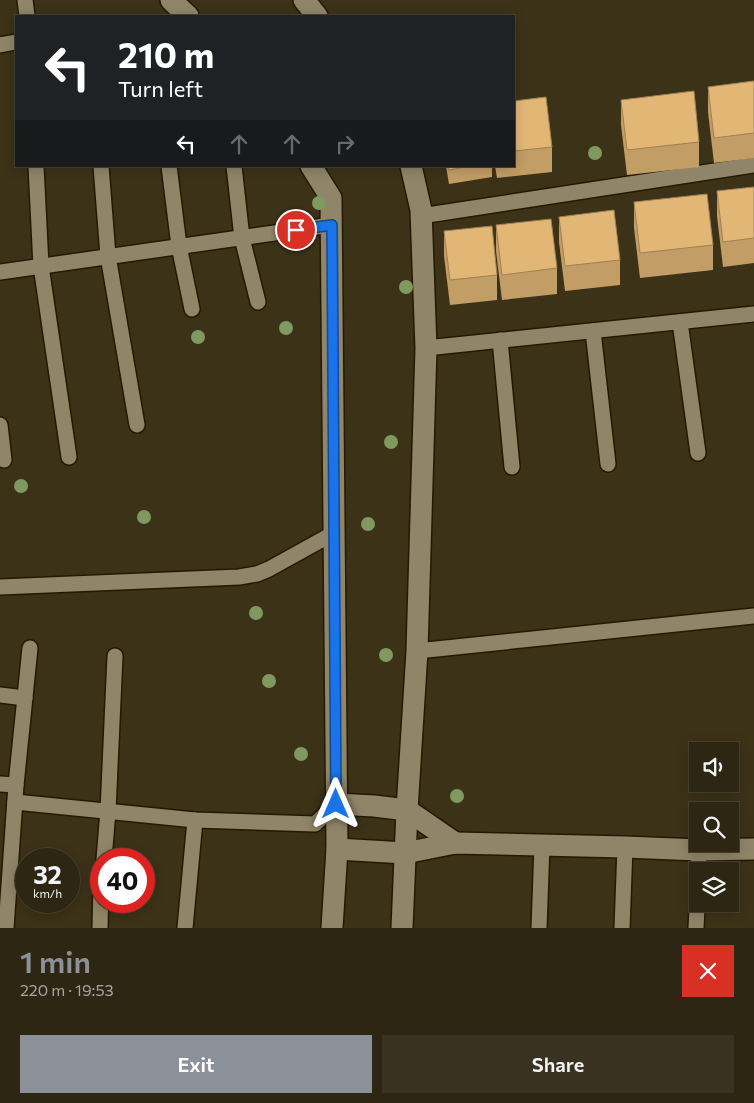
<!DOCTYPE html>
<html lang="en">
<head>
<meta charset="utf-8">
<style>
  body { margin:0; font-family:Commissioner,sans-serif; background:#393220; color:#f1f3f6; height:100vh; display:flex; flex-direction:column; font-size:19px; white-space:nowrap }
  * { box-sizing:border-box; margin:0 }
  p { font-size:16px; color:#a7a59f }
  .icon { flex:none; width:28px; height:28px; fill:none; stroke:currentColor; stroke-width:2; stroke-linecap:round; stroke-linejoin:round }
  .map { position:relative; height:928px; overflow:hidden }
  .sheet { display:flex; flex-direction:column; background:#2d2612; flex:1 }
  .sheet>* { flex:none }
  .hud { position:absolute; left:15px; top:15px; width:500px; height:152px; border-radius:0px; box-shadow:0 2px 12px #0003,0 0 0 1px #484332; background:#202124; color:#fff; overflow:hidden }
  .buttons { position:absolute; left:689px; top:742px; display:grid; gap:10px }
  .buttons a { display:grid; place-items:center; width:50px; height:50px; border-radius:0px; background:#2d2612; box-shadow:0 2px 12px #0003,0 0 0 1px #484332; font-size:25px }
  .speed { position:absolute; left:15px; top:848px; display:flex; gap:10px; font-size:25px; font-weight:700; text-align:center }
  .speed>* { display:grid; place-content:center; width:65px; height:65px; border-radius:50%; background:#2d2612; box-shadow:0 2px 12px #0003,0 0 0 1px #484332; line-height:1 }
  .speed small { font-size:12px; font-weight:400 }
  .speed .limit { border:8px solid #d22; background:#fff; color:#111 }
  .pin { position:absolute; display:grid; place-items:center; width:42px; height:42px; color:#fff; margin:-21px; border:2px solid #fff; border-radius:50%; box-shadow:0 1px 5px #0007 }
  .me { position:absolute; width:55px; margin:-28px; rotate:0deg; stroke-linejoin:round; filter:drop-shadow(0 0 4px #0008) }
  .turn { display:flex; align-items:center; gap:18px; height:105px; padding:0 20px; font-size:22px }
  .turn .icon { width:65px; height:65px; stroke-width:2.5 }
  .turn b { display:block; font-size:35px; line-height:42px }
  .lanes { display:flex; align-items:center; height:48px; padding:0 20px; background:#0003; justify-content:center; gap:25px; direction:ltr }
  .lanes .off { opacity:.35 }
  .round { display:grid; place-items:center; flex:none; width:52px; height:52px; border-radius:0px; background:#393220 }
  .overview { display:flex; align-items:center; justify-content:space-between; height:85px; padding:0 20px }
  h1 { font-size:30px; font-weight:600; line-height:38px; color:#8c9099 }
  .cta { display:flex; gap:10px; margin-top:auto; padding:10px 20px }
  .cta a { flex:1; height:58px; border-radius:0px; background:#8c9099; color:#fff; font-size:20px; font-weight:600; line-height:58px; text-align:center }
  .cta a+a { background:#393220; color:#f1f3f6 }
  .map>svg:first-child { display:block }
  .lines { fill:none; stroke-linecap:round; stroke-linejoin:round }
  .street-casing { stroke:#231a01; stroke-width:18 }
  .secondary-casing { stroke:#231a01; stroke-width:24 }
  .street { stroke:#908569; stroke-width:15 }
  .secondary { stroke:#908569; stroke-width:21 }
  .tree { fill:#7f995f }
  .wall { fill:#c29d65 }
  .building { fill:#e2b776; stroke:#9e8053 }
  .route-casing { stroke:#114b97; stroke-width:12 }
  .route { stroke:#1a73e8; stroke-width:9 }
</style>
</head>
<body>
<div class="map">
<svg width="754" height="928" viewBox="0 0 754 928">
  <rect width="100%" height="100%" fill="#3c3218"/>
  <g class="lines">
    <defs>
      <g id="street">
        <polyline points="25,0 27,16"/>
        <polyline points="0,45 16,42"/>
        <polyline points="36,166 41,266 69,457"/>
        <polyline points="101,166 108,256 137,425"/>
        <polyline points="169,166 179,246 192,309"/>
        <polyline points="234,166 242,238 258,302"/>
        <polyline points="421,216 754,165"/>
        <polyline points="0,272 331,225"/>
        <polyline points="680,322 698,453"/>
        <polyline points="593,331 608,464"/>
        <polyline points="500,340 512,467"/>
        <polyline points="426,348 754,314"/>
        <polyline points="0,425 4,460"/>
        <polyline points="0,587 239,577 257,574 269,569 334,533"/>
        <polyline points="417,651 754,616"/>
        <polyline points="0,695 25,698"/>
        <polyline points="0,784 16,785"/>
        <polyline points="15,802 195,820 315,824 336,804"/>
        <polyline points="104,859 108,811 115,656"/>
        <polyline points="698,871 699,850"/>
        <polyline points="6,928 16,785 30,648"/>
        <polyline points="100,928 101,884"/>
        <polyline points="185,928 195,820"/>
        <polyline points="539,928 542,845"/>
        <polyline points="622,928 625,847"/>
        <polyline points="696,928 698,888"/>
      </g>
      <g id="secondary">
        <polyline points="171,0 188,16"/>
        <polyline points="304,0 317,16"/>
        <polyline points="311,166 331,198 337,849 332,928"/>
        <polyline points="336,804 374,806 407,810 455,843"/>
        <polyline points="337,849 405,853 455,843 625,847 699,850 754,849"/>
        <polyline points="402,928 407,810 417,651 426,348 421,210 411,166"/>
      </g>
    </defs>
    <use href="#street" class="street-casing"/>
    <use href="#secondary" class="secondary-casing"/>
    <use href="#street" class="street"/>
    <use href="#secondary" class="secondary"/>
  </g>
  <g class="tree">
    <circle cx="595" cy="153" r="7"/>
    <circle cx="319" cy="203" r="7"/>
    <circle cx="406" cy="287" r="7"/>
    <circle cx="286" cy="328" r="7"/>
    <circle cx="198" cy="337" r="7"/>
    <circle cx="391" cy="442" r="7"/>
    <circle cx="21" cy="486" r="7"/>
    <circle cx="144" cy="517" r="7"/>
    <circle cx="368" cy="524" r="7"/>
    <circle cx="256" cy="613" r="7"/>
    <circle cx="386" cy="655" r="7"/>
    <circle cx="269" cy="681" r="7"/>
    <circle cx="301" cy="754" r="7"/>
    <circle cx="457" cy="796" r="7"/>
  </g>
  <g class="wall">
    <polygon points="754,81 754,158 714,163 708,112 708,87"/>
    <polygon points="621,100 699,142 699,167 627,175 621,125"/>
    <polygon points="514,101 552,147 552,172 497,178 495,166 514,166"/>
    <polygon points="446,166 492,166 492,177 449,184"/>
    <polygon points="754,187 754,263 723,267 717,216 717,191"/>
    <polygon points="634,202 713,245 713,270 640,278 634,228"/>
    <polygon points="559,217 620,260 620,285 565,291 559,242"/>
    <polygon points="496,225 557,268 557,294 502,300 496,251"/>
    <polygon points="444,231 497,275 497,300 450,305 444,256"/>
  </g>
  <g class="building">
    <polygon points="754,81 754,133 714,138 708,87"/>
    <polygon points="694,91 699,142 627,150 621,100"/>
    <polygon points="546,97 552,147 514,151 514,101"/>
    <polygon points="448,166 470,166 449,170"/>
    <polygon points="754,187 754,238 723,242 717,191"/>
    <polygon points="707,194 713,245 640,253 634,202"/>
    <polygon points="614,210 620,260 565,266 559,217"/>
    <polygon points="551,219 557,268 502,275 496,225"/>
    <polygon points="492,226 497,275 450,280 444,231"/>
  </g>
  <g class="lines">
    <defs>
      <polyline id="route" points="296,230 332,225 336,804"/>
    </defs>
    <use href="#route" class="route-casing"/>
    <use href="#route" class="route"/>
  </g>
</svg>
<div class="buttons">
<a><svg class="icon" aria-label="sound" viewBox="0 0 24 24"><path d="M4 9h4l5-4v14l-5-4H4zM17 9q2 3 0 6"/></svg></a>
<a><svg class="icon" aria-label="search" viewBox="0 0 24 24"><circle cx="10" cy="10" r="6"/><path d="M15 15l6 6"/></svg></a>
<a><svg class="icon" aria-label="layers" viewBox="0 0 24 24"><path d="M12 4l9 5-9 5-9-5zM3 14l9 5 9-5"/></svg></a>
</div>
<div class="speed"><div>32<small>km/h</small></div><div class="limit">40</div></div>
<div class="pin" style="left:296px;top:230px;background:#d93025"><svg class="icon" aria-label="arrive" viewBox="0 0 24 24"><path d="M6 21V4h12l-3 4 3 4H6"/></svg></div>
<svg class="me" style="left:336px;top:804px" viewBox="-20 -20 40 40"><path d="M0-17L14 15 0 8-14 15z" fill="#1a73e8" stroke="#fff" stroke-width="4"/></svg>
<div class="hud">
<div class="turn"><svg class="icon" aria-label="left" viewBox="0 0 24 24"><path d="M17 20v-9H6M10 6l-5 5 5 5"/></svg><div><b>210 m</b>Turn left</div></div>
<div class="lanes"><svg class="icon" aria-label="left" viewBox="0 0 24 24"><path d="M17 20v-9H6M10 6l-5 5 5 5"/></svg><svg class="icon off" aria-label="ahead" viewBox="0 0 24 24"><path d="M12 20V5M6 11l6-6 6 6"/></svg><svg class="icon off" aria-label="ahead" viewBox="0 0 24 24"><path d="M12 20V5M6 11l6-6 6 6"/></svg><svg class="icon off" aria-label="right" viewBox="0 0 24 24"><path d="M7 20v-9h11M14 6l5 5-5 5"/></svg></div>
</div>
</div>
<section class="sheet">
<div class="overview"><div><h1>1 min</h1><p>220 m · 19:53</p></div><a class="round" style="background:#d93025;color:#fff"><svg class="icon" aria-label="close" viewBox="0 0 24 24"><path d="M6 6l12 12M18 6L6 18"/></svg></a></div>
<div class="cta"><a>Exit</a><a>Share</a></div>
</section>
</body>
</html>
